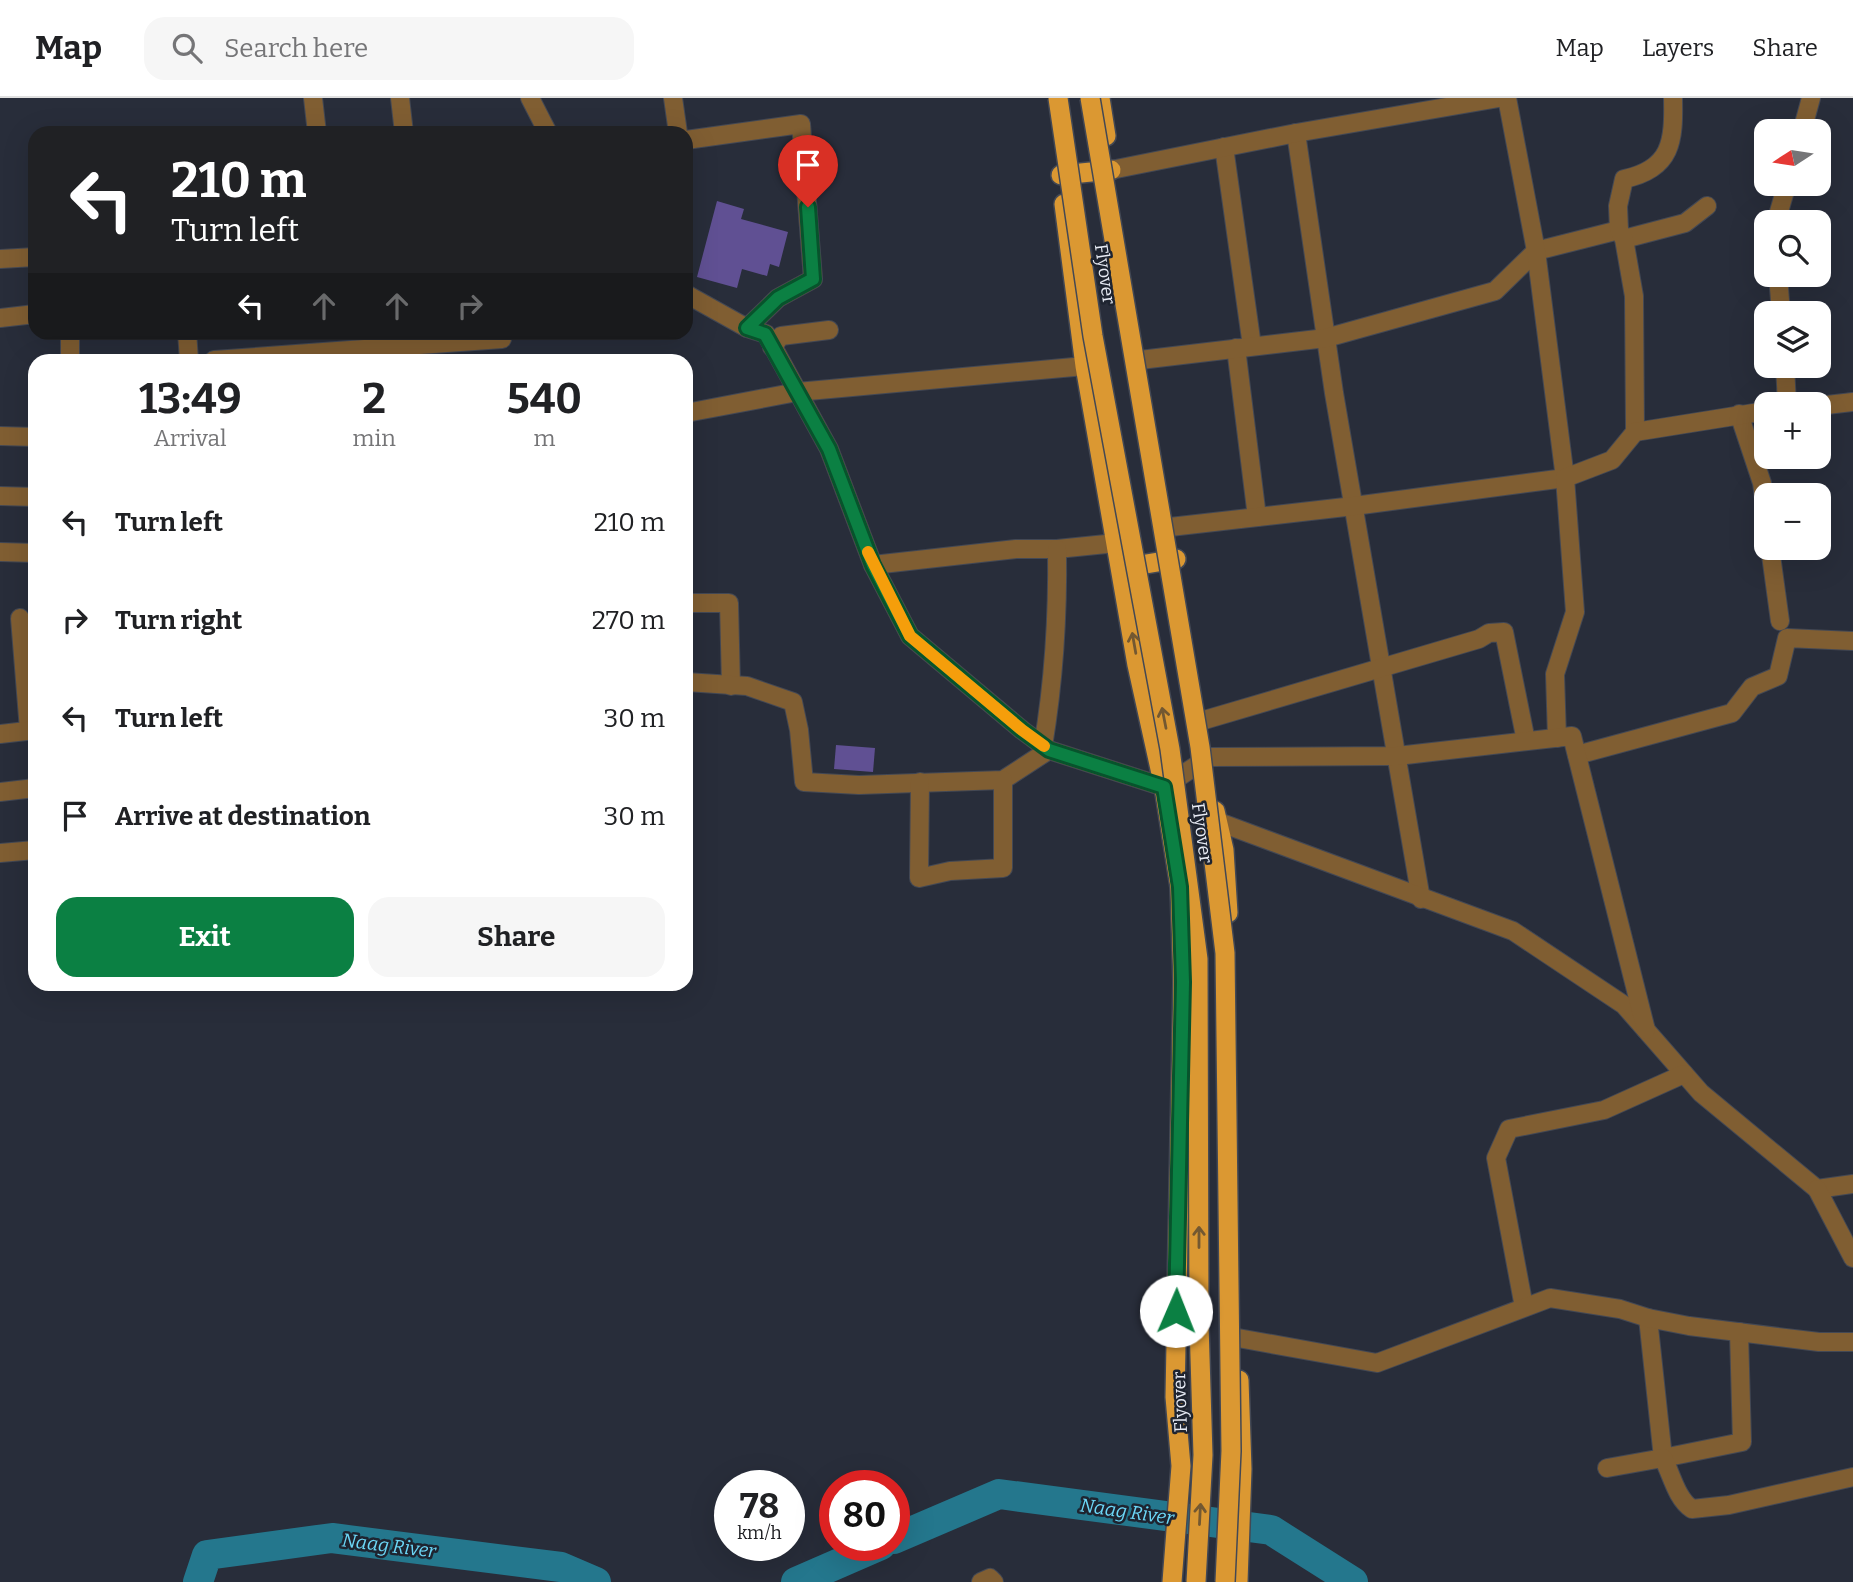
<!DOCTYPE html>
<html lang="en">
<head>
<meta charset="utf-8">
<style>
  body { margin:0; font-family:Bitter,serif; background:#f6f6f6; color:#202124; height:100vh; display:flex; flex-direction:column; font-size:26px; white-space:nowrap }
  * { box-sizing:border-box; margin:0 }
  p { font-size:23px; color:#757577 }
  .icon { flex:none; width:38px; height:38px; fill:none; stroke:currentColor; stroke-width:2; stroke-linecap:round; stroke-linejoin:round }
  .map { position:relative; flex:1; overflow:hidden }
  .side { position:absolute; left:28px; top:256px; width:665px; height:637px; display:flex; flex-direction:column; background:#fff; border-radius:21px; box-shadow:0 7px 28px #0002 }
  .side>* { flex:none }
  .hud { position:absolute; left:28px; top:28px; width:665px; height:214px; border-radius:21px; box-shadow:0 7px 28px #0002; background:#202124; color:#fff; overflow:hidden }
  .needle { width:46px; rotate:258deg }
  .tools { position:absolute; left:1754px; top:21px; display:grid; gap:14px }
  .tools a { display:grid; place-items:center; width:77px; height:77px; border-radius:14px; background:#fff; box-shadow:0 7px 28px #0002; font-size:35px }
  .speed { position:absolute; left:714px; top:1372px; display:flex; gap:14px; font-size:35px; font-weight:700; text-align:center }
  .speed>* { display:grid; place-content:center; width:91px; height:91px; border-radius:50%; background:#fff; box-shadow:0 7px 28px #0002; line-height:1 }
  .speed small { font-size:18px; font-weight:400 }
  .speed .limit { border:10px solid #d22; background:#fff; color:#111 }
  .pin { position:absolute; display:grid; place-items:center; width:60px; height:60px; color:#fff; margin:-72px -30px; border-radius:50% 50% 50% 0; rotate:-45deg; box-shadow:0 0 7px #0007 }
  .pin .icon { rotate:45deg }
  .me { position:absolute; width:77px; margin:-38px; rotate:1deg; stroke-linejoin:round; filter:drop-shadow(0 0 5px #0008) }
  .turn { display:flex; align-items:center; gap:24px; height:147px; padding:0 28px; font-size:32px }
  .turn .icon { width:91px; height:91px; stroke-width:2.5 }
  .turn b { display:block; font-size:49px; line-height:60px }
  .lanes { display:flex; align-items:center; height:66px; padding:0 28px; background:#0003; justify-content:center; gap:35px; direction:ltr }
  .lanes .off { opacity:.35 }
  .eta { display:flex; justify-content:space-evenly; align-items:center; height:119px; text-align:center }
  .eta b { font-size:42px; font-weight:700; line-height:49px }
  .button { display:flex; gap:14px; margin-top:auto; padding:14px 28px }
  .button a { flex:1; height:80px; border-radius:21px; background:#0b8043; color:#fff; font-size:28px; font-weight:700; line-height:80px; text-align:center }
  .button a+a { background:#f6f6f6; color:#202124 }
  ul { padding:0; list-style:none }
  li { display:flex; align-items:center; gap:21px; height:98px; padding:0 28px }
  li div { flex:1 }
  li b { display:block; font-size:26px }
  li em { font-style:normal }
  header { display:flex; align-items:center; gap:42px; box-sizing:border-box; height:98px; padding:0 35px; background:#fff; border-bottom:2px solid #e0e0e0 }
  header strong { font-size:33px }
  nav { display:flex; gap:38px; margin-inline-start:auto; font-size:24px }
  .search { width:490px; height:63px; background:#f6f6f6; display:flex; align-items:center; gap:18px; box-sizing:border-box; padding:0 24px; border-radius:21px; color:#757577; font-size:26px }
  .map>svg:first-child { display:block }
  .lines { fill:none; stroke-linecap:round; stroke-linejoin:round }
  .river { stroke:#24778d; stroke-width:30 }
  .building { fill:#605093 }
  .minor-casing { stroke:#434854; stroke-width:20 }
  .tertiary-casing { stroke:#434854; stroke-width:20 }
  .trunk-casing { stroke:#434854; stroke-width:22 }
  .minor { stroke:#805e32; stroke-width:18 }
  .tertiary { stroke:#805e32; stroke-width:18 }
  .trunk { stroke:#db9832; stroke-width:19 }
  .trunk-bridge-casing { stroke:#434854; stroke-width:22; stroke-linecap:butt }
  .trunk-bridge { stroke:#db9832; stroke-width:19 }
  .oneway { stroke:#735831 }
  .route-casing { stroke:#07532c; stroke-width:18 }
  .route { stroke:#0b8043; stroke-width:12 }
  .slow { stroke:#f59e0b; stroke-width:12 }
  .labels { text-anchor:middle; stroke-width:5; stroke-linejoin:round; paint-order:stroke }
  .street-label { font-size:18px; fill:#e7ebf4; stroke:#1e2430 }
  .water-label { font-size:19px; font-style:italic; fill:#6cd7f7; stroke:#1e2430 }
</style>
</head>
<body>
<header>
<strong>Map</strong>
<div class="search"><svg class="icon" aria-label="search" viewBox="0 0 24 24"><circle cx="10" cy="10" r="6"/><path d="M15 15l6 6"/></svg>Search here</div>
<nav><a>Map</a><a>Layers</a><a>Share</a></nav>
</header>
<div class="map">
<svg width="1853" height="1484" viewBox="0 0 1853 1484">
  <rect width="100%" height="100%" fill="#282d3a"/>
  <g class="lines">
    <g class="river">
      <polyline points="894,1441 999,1396 1271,1432 1353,1484"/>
      <polyline points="198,1484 207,1457 332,1440 561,1469 596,1484"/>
      <polyline points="796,1484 881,1447"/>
    </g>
  </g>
  <g class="building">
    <polygon points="717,103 744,111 741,121 788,134 779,169 770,166 767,178 742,171 737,190 697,179"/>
    <polygon points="836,647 875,650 873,674 834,671"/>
  </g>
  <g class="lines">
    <defs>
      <g id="minor">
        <polyline points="313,0 317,35"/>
        <polyline points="400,0 404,35"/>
        <polyline points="673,0 678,35"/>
        <polyline points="1802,33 1811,0"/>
        <polyline points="1296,35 1334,295 1421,801"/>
        <polyline points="686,42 801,26 813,181 778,200 747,230"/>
        <polyline points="1224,49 1252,248"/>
        <polyline points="1111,72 1296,35 1499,0"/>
        <polyline points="1776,124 1787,86"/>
        <polyline points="1624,141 1685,125 1707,108"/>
        <polyline points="0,161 35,159"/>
        <polyline points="1778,177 1781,215"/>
        <polyline points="0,220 35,216"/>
        <polyline points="70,234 70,262"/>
        <polyline points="187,234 189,262"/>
        <polyline points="772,249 781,238 829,232"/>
        <polyline points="1236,250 1257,419"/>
        <polyline points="214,262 502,241 498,234"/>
        <polyline points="1140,262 1326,240 1495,193 1536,153 1619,132"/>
        <polyline points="1785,268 1787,306"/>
        <polyline points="1818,308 1853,304"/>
        <polyline points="686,315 797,294 1085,268"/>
        <polyline points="1739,316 1762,385 1766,415"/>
        <path d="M1635,334L1634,198L1624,141L1619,132L1618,108L1624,81C1672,71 1674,43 1673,0"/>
        <polyline points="0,338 35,339"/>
        <polyline points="0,398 35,399"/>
        <polyline points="1170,429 1354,408 1565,380 1536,153 1507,0"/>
        <polyline points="1770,450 1780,523"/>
        <polyline points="0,454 35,455"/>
        <polyline points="873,467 1016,451 1057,451 1116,445"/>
        <polyline points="686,505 729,505 731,588"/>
        <polyline points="20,520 29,632"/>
        <polyline points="686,584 747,588 793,604 799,632 804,684 859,687 1003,682 1049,652"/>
        <polyline points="1201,623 1479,541 1489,535 1504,534 1526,643"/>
        <polyline points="0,636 35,632"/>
        <polyline points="1557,640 1555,576 1575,514 1565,380 1612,362 1635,334 1766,313"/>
        <path d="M1043,648C1054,582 1058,517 1057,451"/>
        <polyline points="1577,657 1732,615 1752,589 1778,578 1787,540 1853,543"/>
        <polyline points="920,684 919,780 950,773 1003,770 1003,682"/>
        <polyline points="0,694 35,690"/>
        <polyline points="1216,723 1513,833 1624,907 1701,995 1817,1091 1853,1086"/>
        <polyline points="0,755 35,752"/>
        <polyline points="1817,1091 1853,1160"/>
        <polyline points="1524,1209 1496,1060 1509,1031 1604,1012 1684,976"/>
        <polyline points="1648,1220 1663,1360 1742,1344 1739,1234"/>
        <polyline points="1238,1240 1377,1265 1550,1200 1620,1211 1648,1220 1689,1228 1819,1244 1853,1244"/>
        <path d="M1607,1370L1663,1360C1672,1377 1676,1400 1692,1411L1729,1407L1853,1379"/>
        <polyline points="981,1484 990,1480 994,1484"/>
      </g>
      <g id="tertiary">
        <polyline points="530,0 548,35"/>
        <polyline points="686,196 747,230 766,236 829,351 873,467 910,538 1022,632 1049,652 1164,689 1209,659 1397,658 1572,638 1646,932"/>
      </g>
      <g id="trunk">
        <polyline points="1100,0 1106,38"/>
        <polyline points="1061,77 1111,72"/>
        <polyline points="1064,106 1085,268 1137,567 1164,689 1180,789 1183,884 1175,1299 1181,1368 1172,1484"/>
        <polyline points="1122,470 1176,461"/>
        <polyline points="1215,713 1224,752 1228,815"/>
        <polyline points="1238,1484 1242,1371 1239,1282"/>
      </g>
    </defs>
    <use href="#minor" class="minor-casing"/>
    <use href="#tertiary" class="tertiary-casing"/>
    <use href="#trunk" class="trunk-casing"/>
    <use href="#minor" class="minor"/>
    <use href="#tertiary" class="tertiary"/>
    <use href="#trunk" class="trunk"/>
    <defs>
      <g id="trunk-bridge">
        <polyline points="1058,0 1093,238 1170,651 1198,861 1199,1226 1203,1357 1196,1484"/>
        <polyline points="1090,0 1200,649 1225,855 1231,1353 1225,1484"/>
      </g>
    </defs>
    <use href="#trunk-bridge" class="trunk-bridge-casing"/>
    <use href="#trunk-bridge" class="trunk-bridge"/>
  </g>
  <defs><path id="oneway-shaft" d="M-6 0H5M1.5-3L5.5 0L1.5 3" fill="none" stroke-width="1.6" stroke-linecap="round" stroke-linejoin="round" transform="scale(1.75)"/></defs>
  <g class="oneway">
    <use href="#oneway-shaft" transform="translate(1134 545) rotate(-100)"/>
    <use href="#oneway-shaft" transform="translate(1164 620) rotate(-101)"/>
    <use href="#oneway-shaft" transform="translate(1199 1139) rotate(-90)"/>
    <use href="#oneway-shaft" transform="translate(1200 1416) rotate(-87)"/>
  </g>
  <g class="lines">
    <defs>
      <polyline id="route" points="808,109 813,181 778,200 747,230 765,236 829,351 873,467 910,538 1022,632 1049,652 1164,689 1180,789 1183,884 1176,1213"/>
    </defs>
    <use href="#route" class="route-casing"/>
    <use href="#route" class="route"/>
    <polyline class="slow" points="868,454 910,538 1022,632 1044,648"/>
  </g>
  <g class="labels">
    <g class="street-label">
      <text transform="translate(1105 176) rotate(82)" y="6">Flyover</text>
      <text transform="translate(1202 735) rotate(82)" y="6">Flyover</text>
      <text transform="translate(1180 1304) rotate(-92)" y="6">Flyover</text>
    </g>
    <g class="water-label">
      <text transform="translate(1127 1413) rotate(8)" y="7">Naag River</text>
      <text transform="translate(389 1447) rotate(7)" y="7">Naag River</text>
    </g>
  </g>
</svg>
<div class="tools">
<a><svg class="needle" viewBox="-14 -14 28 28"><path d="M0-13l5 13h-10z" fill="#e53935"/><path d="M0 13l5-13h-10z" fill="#757577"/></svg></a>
<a><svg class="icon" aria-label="search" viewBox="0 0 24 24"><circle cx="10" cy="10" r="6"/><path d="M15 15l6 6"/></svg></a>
<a><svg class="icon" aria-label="layers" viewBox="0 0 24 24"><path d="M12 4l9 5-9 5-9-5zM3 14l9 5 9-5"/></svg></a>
<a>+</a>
<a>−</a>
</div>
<div class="speed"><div>78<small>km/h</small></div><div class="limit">80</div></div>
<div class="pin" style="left:808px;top:109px;background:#d93025"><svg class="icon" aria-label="arrive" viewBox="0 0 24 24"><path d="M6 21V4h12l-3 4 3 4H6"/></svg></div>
<svg class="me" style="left:1176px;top:1213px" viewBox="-20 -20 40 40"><circle r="19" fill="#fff"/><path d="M0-13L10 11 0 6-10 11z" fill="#0b8043"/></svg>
<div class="hud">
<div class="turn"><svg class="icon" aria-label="left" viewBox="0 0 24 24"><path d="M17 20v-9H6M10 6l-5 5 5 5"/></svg><div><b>210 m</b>Turn left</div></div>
<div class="lanes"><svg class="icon" aria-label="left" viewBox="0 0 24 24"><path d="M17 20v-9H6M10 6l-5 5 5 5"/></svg><svg class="icon off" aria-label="ahead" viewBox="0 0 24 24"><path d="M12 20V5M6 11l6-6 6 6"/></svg><svg class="icon off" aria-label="ahead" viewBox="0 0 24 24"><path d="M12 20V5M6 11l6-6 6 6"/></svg><svg class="icon off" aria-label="right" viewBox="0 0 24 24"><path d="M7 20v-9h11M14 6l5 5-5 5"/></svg></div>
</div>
<section class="side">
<div class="eta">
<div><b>13:49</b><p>Arrival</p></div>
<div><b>2</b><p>min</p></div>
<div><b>540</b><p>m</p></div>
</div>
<ul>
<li><svg class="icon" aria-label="left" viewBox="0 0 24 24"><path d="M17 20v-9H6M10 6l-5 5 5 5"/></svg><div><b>Turn left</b></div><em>210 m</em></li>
<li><svg class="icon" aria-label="right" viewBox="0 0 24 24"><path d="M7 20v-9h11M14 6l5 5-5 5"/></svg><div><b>Turn right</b></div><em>270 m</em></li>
<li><svg class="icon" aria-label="left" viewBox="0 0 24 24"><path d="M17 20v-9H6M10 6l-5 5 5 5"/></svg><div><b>Turn left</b></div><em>30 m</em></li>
<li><svg class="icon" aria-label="arrive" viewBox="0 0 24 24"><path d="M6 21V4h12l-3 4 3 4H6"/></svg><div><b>Arrive at destination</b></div><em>30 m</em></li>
</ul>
<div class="button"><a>Exit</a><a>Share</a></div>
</section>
</div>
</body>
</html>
